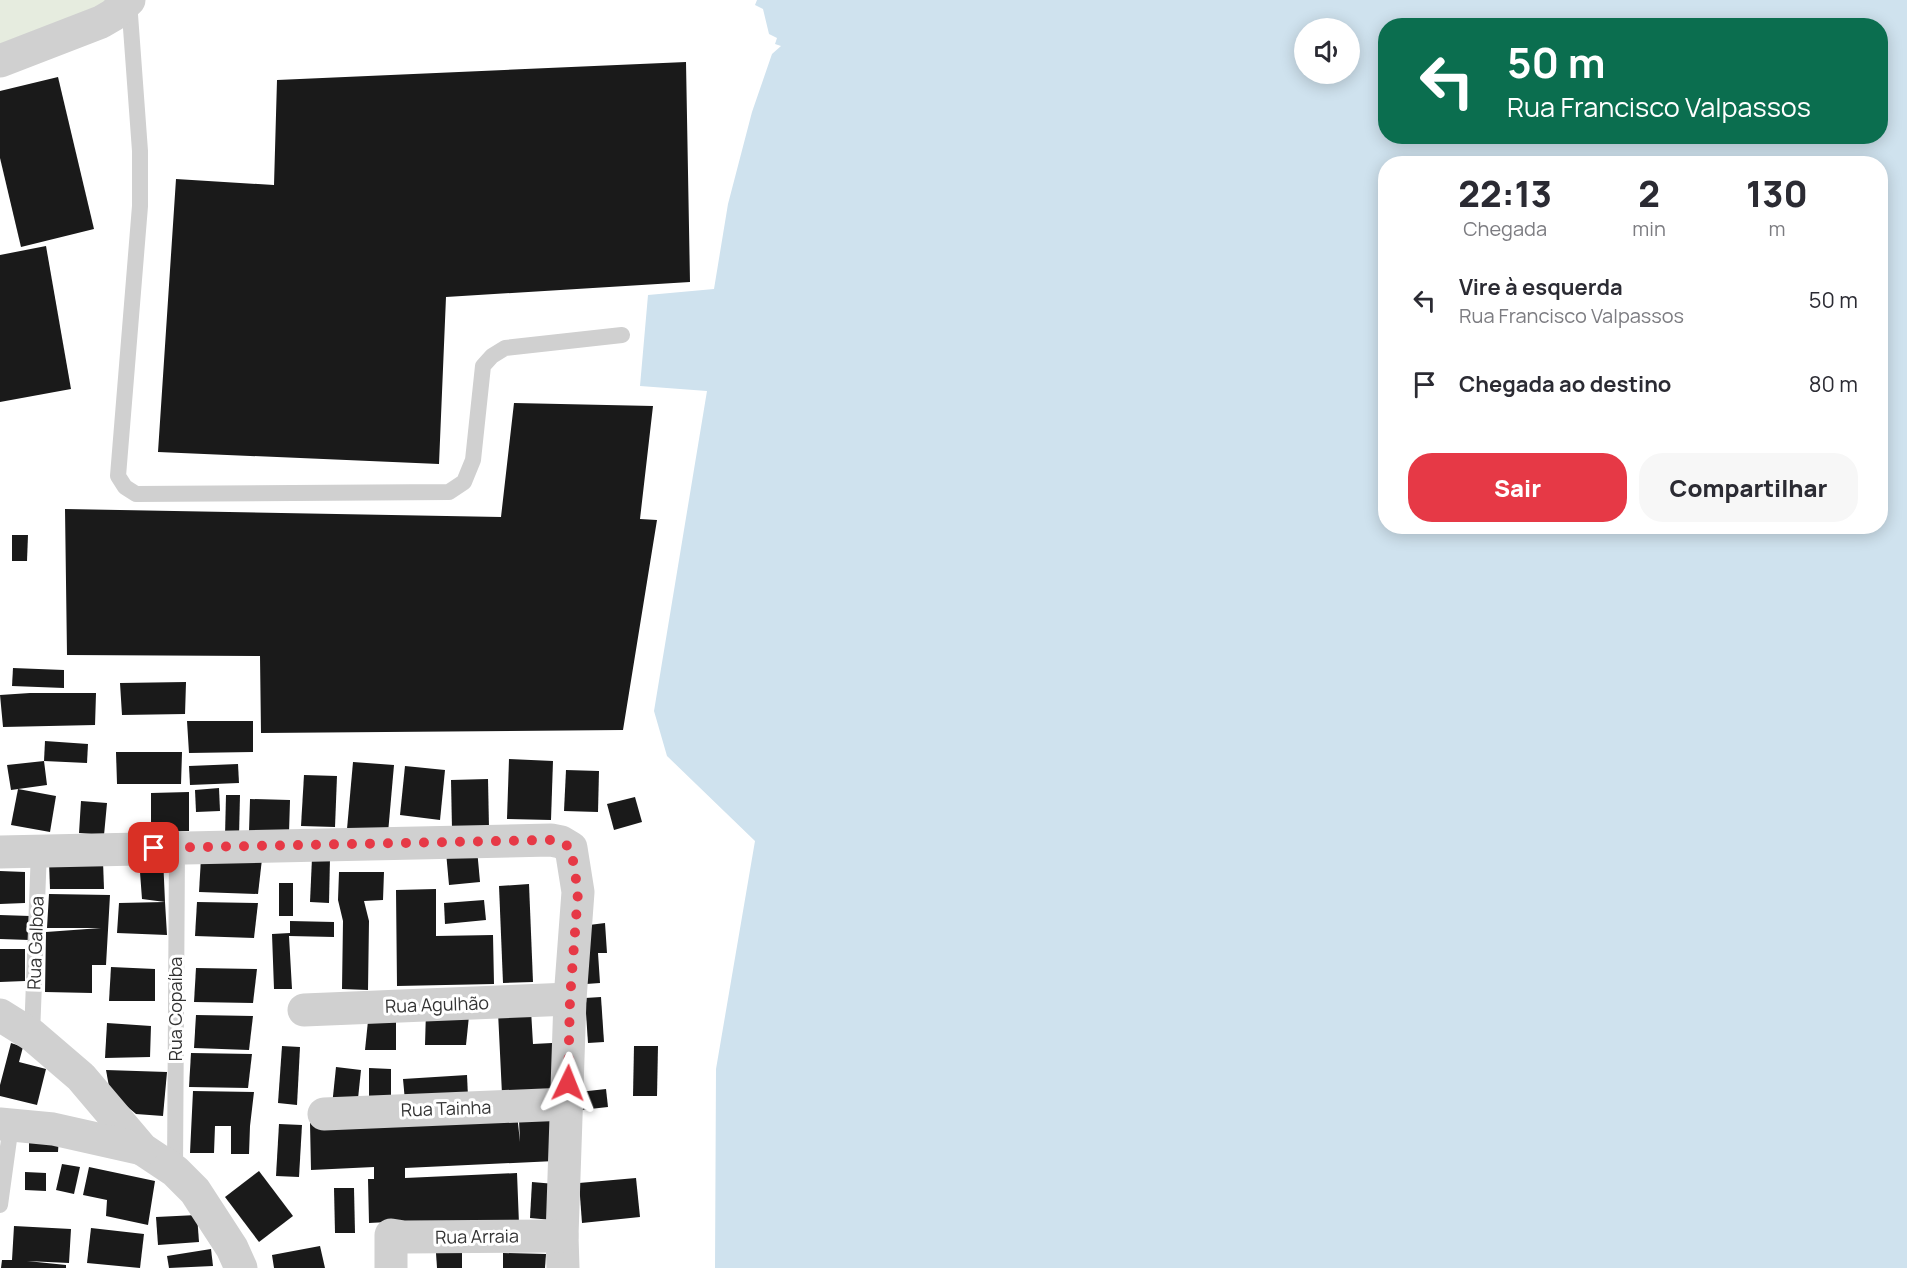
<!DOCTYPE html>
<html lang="pt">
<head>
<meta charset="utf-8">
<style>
  body { margin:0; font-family:Manrope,sans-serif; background:#f7f7f7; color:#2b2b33; height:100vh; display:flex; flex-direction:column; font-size:22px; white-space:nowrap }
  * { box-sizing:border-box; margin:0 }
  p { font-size:20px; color:#7c7c81 }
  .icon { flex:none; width:33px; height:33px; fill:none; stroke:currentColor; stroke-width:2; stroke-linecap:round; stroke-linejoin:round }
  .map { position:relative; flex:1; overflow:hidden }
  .drawer { position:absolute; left:1378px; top:156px; width:510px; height:378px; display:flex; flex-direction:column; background:#fff; border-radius:24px; box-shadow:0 3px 15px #0003 }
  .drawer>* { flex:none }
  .hud { position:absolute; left:1378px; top:18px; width:510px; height:126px; border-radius:24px; box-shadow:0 3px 15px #0003; background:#0b6e4f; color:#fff; overflow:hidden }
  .tools { position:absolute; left:1294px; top:18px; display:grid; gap:12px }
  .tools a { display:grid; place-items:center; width:66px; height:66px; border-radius:50%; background:#fff; box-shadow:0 3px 15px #0003; font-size:30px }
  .pin { position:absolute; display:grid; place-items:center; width:51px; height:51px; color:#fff; margin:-26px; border-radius:12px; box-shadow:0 3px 9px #0006 }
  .me { position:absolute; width:66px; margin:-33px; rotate:2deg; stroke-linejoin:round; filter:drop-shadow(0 0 4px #0008) }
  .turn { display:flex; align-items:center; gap:21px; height:126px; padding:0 30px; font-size:27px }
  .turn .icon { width:78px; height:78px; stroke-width:2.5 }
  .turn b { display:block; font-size:42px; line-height:51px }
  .eta { display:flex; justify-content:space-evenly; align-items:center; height:102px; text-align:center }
  .eta b { font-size:36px; font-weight:800; line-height:42px }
  .button { display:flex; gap:12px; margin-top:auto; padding:12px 30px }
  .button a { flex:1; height:69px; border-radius:24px; background:#e63946; color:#fff; font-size:24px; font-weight:800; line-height:69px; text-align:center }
  .button a+a { background:#f7f7f7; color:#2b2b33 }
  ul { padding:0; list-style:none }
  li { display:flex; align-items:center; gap:18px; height:84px; padding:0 30px }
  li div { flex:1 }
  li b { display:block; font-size:22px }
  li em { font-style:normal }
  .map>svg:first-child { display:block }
  .green { fill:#e6ecdf }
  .water { fill:#cfe2ee; fill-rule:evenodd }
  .building { fill:#1a1a1a }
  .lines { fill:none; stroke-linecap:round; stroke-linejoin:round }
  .service { stroke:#d0d0d0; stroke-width:16 }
  .minor { stroke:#d0d0d0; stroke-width:33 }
  .route { stroke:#e63946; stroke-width:10; stroke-dasharray:0 18 }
  .labels { text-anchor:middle; stroke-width:6; stroke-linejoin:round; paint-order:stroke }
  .street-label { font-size:18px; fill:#333; stroke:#fff }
</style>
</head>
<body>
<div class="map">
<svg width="1907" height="1268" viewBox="0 0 1907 1268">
  <rect width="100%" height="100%" fill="#fff"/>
  <polygon class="green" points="0,0 142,0 0,68"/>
  <path class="water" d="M757,0H1907V1268H715L716,1069L755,841L667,756L654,711L707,391L640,386L648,295L714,289L728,204L752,112L772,54L781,46L775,44L777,38L769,34L763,9L755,5ZM1386,26H1881V136H1386ZM1305,28H1350V74H1305ZM1386,164H1881V526H1386Z"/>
  <g class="building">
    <polygon points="686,62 690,282 446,297 439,464 158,452 176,179 274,185 277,80"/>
    <polygon points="58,77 94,229 21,247 0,158 0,91"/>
    <polygon points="46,246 71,389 0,402 0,255"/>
    <polygon points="514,403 653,406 640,519 657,520 623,730 261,733 260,656 67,655 65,509 501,517"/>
    <polygon points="12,535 28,535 27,561 12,561"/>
    <polygon points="13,668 64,670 64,688 12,686"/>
    <polygon points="186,682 185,714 122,715 120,683"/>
    <polygon points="30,693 96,693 95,725 3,727 0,695"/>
    <polygon points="187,721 253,721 253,752 189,753"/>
    <polygon points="45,741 88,744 87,763 44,761"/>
    <polygon points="116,752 182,752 181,784 117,784"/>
    <polygon points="509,759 553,761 551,820 507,819"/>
    <polygon points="44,761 47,785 11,790 7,765"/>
    <polygon points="353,762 394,765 388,833 347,829"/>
    <polygon points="238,764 239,783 190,785 189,766"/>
    <polygon points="405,766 445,770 440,820 400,815"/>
    <polygon points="566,770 599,771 598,812 564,811"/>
    <polygon points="304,775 337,776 335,827 301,826"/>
    <polygon points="488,779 489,828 452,829 451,780"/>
    <polygon points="219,788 220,811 196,812 195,790"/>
    <polygon points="18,789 56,796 50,832 11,825"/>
    <polygon points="189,792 189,831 151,832 151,793"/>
    <polygon points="226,795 240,795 239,836 225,836"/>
    <polygon points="635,797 642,822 614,830 607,804"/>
    <polygon points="250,799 290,800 289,833 249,831"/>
    <polygon points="81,801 107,803 104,835 79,833"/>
    <polygon points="477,849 480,882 449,885 446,852"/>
    <polygon points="163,857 165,902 167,935 117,933 119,903 165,902 142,899 139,859"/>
    <polygon points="201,858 262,859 258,894 199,892"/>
    <polygon points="312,858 330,858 329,903 310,902"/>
    <polygon points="103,861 104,889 50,889 49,862"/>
    <polygon points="0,871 25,872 25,903 0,904"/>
    <polygon points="339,872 384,872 383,900 364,901 369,921 368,990 342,989 343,921 338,900"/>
    <rect x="279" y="883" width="14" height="33"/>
    <polygon points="529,884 533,982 503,983 499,886"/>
    <polygon points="436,889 436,936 493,935 494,984 397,986 396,890"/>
    <polygon points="49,894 110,895 106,965 92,965 92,993 45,992 46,932 101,928 47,928"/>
    <polygon points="484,900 486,920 445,924 444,903"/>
    <polygon points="197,902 258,903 254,938 195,936"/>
    <polygon points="0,915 30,916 29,940 0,939"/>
    <polygon points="290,921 334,922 334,937 289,936 292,989 274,989 272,934 290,933"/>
    <polygon points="605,923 607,953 598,953 600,983 586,984 581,926"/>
    <polygon points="0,949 25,949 25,981 0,982"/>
    <polygon points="111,967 155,969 155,1001 109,1001"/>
    <polygon points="196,968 257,969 253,1003 194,1002"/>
    <polygon points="601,997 604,1042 588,1043 585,998"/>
    <polygon points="531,1010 533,1044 552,1043 554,1091 502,1094 498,1012"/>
    <polygon points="426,1011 469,1016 466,1045 425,1045"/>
    <polygon points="196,1015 253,1016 249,1050 194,1048"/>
    <polygon points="396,1018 396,1050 365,1050 368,1021"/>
    <polygon points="107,1023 151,1026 150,1057 105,1058"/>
    <polygon points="11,1043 23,1047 19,1062 46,1069 37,1105 0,1096 0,1085"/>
    <polygon points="282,1046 300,1047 297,1105 278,1103"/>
    <polygon points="634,1046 658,1046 657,1096 633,1096"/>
    <polygon points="191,1053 252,1054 248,1088 189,1087"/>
    <polygon points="336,1067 361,1070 357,1108 332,1106"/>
    <polygon points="369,1068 391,1069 391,1100 369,1100"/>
    <polygon points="106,1070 167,1072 163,1116 136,1114 110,1092"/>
    <polygon points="467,1075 468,1097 405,1101 403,1079"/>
    <polygon points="606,1089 608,1107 581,1110 579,1092"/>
    <polygon points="193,1091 254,1092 250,1126 249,1154 231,1154 231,1126 215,1126 214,1153 190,1153"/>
    <polygon points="517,1114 520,1142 519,1120 552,1117 555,1161 405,1168 405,1178 517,1173 519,1224 406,1221 369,1223 368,1179 374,1179 374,1167 311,1170 310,1123"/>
    <polygon points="279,1124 302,1125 299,1177 276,1176"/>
    <polygon points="29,1135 59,1136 58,1152 29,1152"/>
    <polygon points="62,1164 80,1167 74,1194 56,1190"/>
    <polygon points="89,1167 155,1181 148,1225 106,1216 107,1200 83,1195"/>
    <polygon points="259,1171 293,1216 259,1242 225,1197"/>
    <polygon points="25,1172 46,1173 46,1191 25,1190"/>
    <polygon points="636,1178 640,1217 582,1223 579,1183"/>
    <polygon points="532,1182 555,1184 552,1220 530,1218"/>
    <polygon points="334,1188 354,1188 355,1233 335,1233"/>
    <polygon points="197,1215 199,1242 158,1245 156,1217"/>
    <polygon points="14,1226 71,1229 69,1263 27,1261 66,1265 66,1268 1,1268 2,1260 12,1260"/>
    <polygon points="91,1228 144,1234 140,1268 87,1263"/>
    <polygon points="320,1246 325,1268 274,1268 272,1255"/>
    <polygon points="211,1249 213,1266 169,1268 167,1256"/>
    <polygon points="462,1252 462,1268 437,1268 436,1253"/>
    <polygon points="503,1253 546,1254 545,1268 503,1268"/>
  </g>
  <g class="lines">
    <g class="service">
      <polyline points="129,1 140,151 140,206 118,476 125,487 136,494 449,492 464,482 473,460 483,366 492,356 505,348 622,335"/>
      <polyline points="32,1035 39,850"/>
      <polyline points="175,1171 177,847"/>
      <polyline points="0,1205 11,1125"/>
    </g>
    <g class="minor">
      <polyline points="0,61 101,22 113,15 129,0"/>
      <polyline points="0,852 551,840 561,842 571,848 578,892 570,999 562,1236 563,1268"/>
      <polyline points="304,1010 570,999"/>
      <polyline points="0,1015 32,1035 81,1077 142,1149 175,1171 195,1191 232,1248 241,1268"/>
      <polyline points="324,1114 567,1104"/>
      <polyline points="0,1124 53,1129 142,1149"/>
      <polyline points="391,1268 391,1235 404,1237 562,1236"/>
    </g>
  </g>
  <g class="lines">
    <polyline class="route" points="154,848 550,840 561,842 571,848 578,892 570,999 568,1083"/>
  </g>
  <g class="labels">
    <g class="street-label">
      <text transform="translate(36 943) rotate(-88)" y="6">Rua Galboa</text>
      <text transform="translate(437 1005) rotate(-2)" y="6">Rua Agulhão</text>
      <text transform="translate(176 1009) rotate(-90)" y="6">Rua Copaíba</text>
      <text transform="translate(446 1109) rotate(-2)" y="6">Rua Tainha</text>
      <text transform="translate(477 1237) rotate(-1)" y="6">Rua Arraia</text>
    </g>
  </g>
</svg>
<div class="tools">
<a><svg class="icon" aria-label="sound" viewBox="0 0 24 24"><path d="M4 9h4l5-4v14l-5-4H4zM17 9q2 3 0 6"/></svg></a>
</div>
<div class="pin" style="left:154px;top:848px;background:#d93025"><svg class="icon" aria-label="arrive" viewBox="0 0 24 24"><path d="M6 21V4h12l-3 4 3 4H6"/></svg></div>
<svg class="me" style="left:568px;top:1083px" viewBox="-20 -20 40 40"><path d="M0-17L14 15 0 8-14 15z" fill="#e63946" stroke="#fff" stroke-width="4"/></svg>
<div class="hud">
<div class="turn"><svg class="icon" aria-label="left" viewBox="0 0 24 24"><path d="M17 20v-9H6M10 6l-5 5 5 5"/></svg><div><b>50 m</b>Rua Francisco Valpassos</div></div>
</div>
<section class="drawer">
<div class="eta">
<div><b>22:13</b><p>Chegada</p></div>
<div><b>2</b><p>min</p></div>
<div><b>130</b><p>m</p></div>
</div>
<ul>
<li><svg class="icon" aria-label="left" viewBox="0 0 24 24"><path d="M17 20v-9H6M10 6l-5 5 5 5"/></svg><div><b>Vire à esquerda</b><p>Rua Francisco Valpassos</p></div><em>50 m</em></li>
<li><svg class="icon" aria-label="arrive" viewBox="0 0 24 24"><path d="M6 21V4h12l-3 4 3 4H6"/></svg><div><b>Chegada ao destino</b></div><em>80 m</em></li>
</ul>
<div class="button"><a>Sair</a><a>Compartilhar</a></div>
</section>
</div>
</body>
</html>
